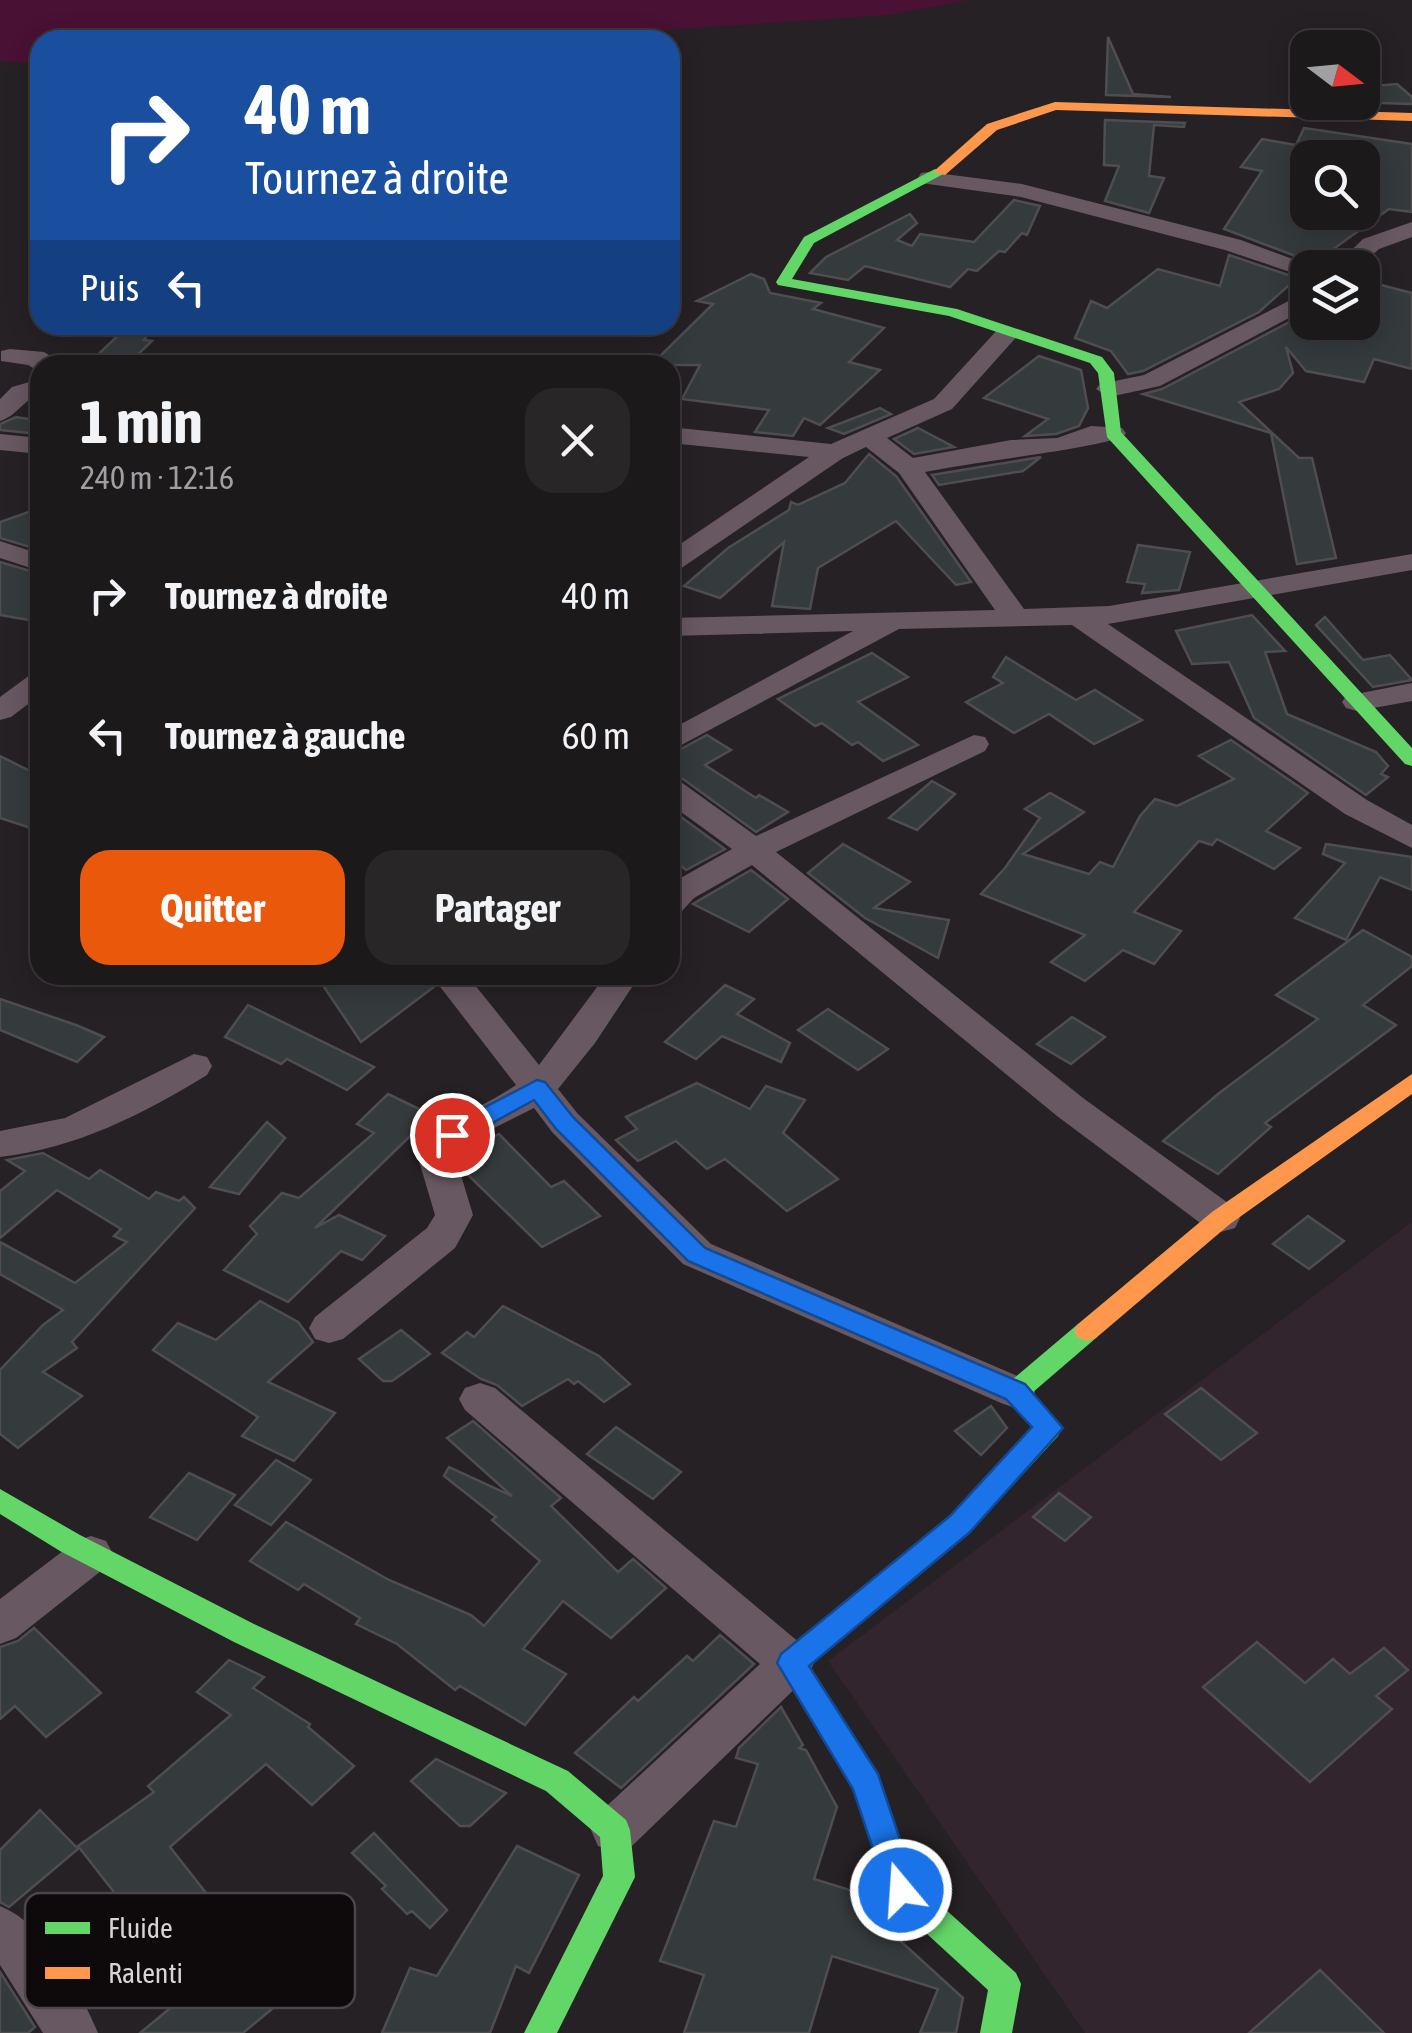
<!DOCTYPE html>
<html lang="fr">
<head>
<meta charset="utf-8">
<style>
  body { margin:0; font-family:"Asap Condensed",sans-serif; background:#292628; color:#f1f3f6; height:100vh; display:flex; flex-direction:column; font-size:38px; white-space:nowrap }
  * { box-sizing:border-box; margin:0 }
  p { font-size:32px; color:#a0a0a3 }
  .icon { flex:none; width:55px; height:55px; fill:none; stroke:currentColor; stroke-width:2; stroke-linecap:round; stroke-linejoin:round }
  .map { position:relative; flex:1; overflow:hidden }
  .side { position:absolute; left:30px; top:355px; width:650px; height:630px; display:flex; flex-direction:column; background:#1c191b; border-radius:30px; box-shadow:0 5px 25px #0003,0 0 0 2px #3a383a }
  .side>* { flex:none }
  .banner { position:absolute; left:30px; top:30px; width:650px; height:305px; border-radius:30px; box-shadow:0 5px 25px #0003,0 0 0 2px #3a383a; background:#1a4fa0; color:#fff; overflow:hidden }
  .needle { width:65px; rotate:106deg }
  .tools { position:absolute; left:1290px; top:30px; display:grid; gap:20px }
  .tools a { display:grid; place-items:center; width:90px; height:90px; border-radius:20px; background:#1c191b; box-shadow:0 5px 25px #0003,0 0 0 2px #3a383a; font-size:50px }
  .pin { position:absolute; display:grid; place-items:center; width:85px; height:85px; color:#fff; margin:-42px; border:5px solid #fff; border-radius:50%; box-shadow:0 2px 10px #0007 }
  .me { position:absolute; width:110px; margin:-55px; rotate:342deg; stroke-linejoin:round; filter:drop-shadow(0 0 8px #0008) }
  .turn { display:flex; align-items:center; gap:35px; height:210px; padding:0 50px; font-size:45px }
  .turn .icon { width:130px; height:130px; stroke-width:2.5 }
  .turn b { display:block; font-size:70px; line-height:85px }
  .then { display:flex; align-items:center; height:95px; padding:0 50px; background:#0003; gap:20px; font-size:38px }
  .round { display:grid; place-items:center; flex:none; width:105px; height:105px; border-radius:30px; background:#292628 }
  .summary { display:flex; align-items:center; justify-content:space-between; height:170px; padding:0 50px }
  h1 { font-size:60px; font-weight:700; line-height:75px }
  .action { display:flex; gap:20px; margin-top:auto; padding:20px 50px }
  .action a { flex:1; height:115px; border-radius:30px; background:#ea580c; color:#fff; font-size:40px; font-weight:700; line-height:115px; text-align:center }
  .action a+a { background:#292628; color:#f1f3f6 }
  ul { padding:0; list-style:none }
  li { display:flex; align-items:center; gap:30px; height:140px; padding:0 50px }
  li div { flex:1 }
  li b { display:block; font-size:38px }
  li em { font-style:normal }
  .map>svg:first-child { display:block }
  .built { fill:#32252d }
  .green { fill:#491134 }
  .building { fill:#353a3c; stroke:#4e4d4f; stroke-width:2.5; fill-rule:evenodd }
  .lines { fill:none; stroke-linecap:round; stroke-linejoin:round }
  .street { fill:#685861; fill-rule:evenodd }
  .fast { fill:#63d668; fill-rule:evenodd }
  .slow { fill:#ff974d; fill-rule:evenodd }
  .route { fill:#1a73e8; stroke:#114b97; stroke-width:2.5 }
  .key { fill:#0e0a0c; stroke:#4b4649; stroke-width:2.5 }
  .key-label { font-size:28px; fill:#d9d3d6 }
</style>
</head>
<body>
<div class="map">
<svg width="1412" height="2033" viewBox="0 0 1412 2033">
  <rect width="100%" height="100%" fill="#262124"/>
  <polygon class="built" points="1412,1222 1412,2033 1085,2033 828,1661"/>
  <polygon class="green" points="0,0 970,0 890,15 517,40 40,40 40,64 0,61"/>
  <g class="building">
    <polygon points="1108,37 1133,94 1171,97 1106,95"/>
    <polygon points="1397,84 1412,97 1412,104 1380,103 1362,87"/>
    <polygon points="1105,120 1185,123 1184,127 1154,125 1149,176 1164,178 1149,213 1105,201 1119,166 1104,165"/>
    <path d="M1304,128L1412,144V212L1389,209L1314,263L1224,229L1262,171L1241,167L1262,139L1296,145ZM1308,158H1362V212H1308Z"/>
    <polygon points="1014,200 1040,206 1027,235 1022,233 1005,252 999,251 977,271 968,269 950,287 865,266 848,280 810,273 826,257 910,214 917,223 897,240 912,246 920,234 974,242"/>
    <polygon points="1229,255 1297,278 1259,312 1143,371 1128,374 1111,351 1075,338 1091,301 1107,308 1158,269 1220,286"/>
    <polygon points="751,274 764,279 770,293 821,303 813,309 884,328 849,362 880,370 820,425 804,418 793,436 755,432 769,410 682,399 700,365 651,365 713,304 697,301"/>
    <polygon points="1362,280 1412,293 1412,369 1374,359 1364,382 1306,371 1286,347 1293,373 1279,389 1239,402 1299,458 1312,458 1336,558 1297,564 1271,433 1143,394 1162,389 1299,317 1362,338"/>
    <polygon points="129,325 153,325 144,340 152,341 127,365 87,365"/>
    <polygon points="1039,356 1081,370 1088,408 1079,426 1056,434 1025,436 1048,419 984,398"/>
    <polygon points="880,408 891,414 844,434 828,428"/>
    <polygon points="16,417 40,421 40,434 0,430 0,424"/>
    <polygon points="918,428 954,447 914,454 894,439"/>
    <polygon points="869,454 896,476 971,582 956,585 896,521 818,568 810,609 772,606 784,542 720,598 684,586 728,548 789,510 791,502 798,505 845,483"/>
    <polygon points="1041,457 1023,471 939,485 932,475"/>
    <polygon points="40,508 40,550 0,538 0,522"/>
    <polygon points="1138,545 1190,552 1179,590 1142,593 1145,584 1127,582"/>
    <polygon points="0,562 40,574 40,622 0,615"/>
    <polygon points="1252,615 1285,651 1265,652 1287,714 1376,752 1388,766 1381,774 1388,777 1366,795 1254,718 1229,662 1192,664 1176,631"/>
    <polygon points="1325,617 1363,660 1390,655 1412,680 1373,687 1316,625"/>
    <polygon points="872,653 908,677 858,702 918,745 883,761 858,742 852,745 822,723 815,726 778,699"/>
    <polygon points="1006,657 1076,700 1095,690 1142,720 1094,744 1049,714 1014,733 966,702 1003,683 993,677"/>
    <polygon points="707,735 731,750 705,765 756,798 759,795 788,812 756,832 683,779 670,776 670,755"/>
    <polygon points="1231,740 1308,793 1266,831 1300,848 1274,869 1217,839 1212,845 1199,841 1134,912 1181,931 1154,964 1123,950 1085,981 1051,962 1085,935 981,894 1005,868 1040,818 1025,809 1050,793 1084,812 1023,854 1089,874 1100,862 1113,867 1140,816 1155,799 1177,806 1234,779 1199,756"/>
    <polygon points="0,756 40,776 40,831 0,818"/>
    <polygon points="932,781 955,794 917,830 889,818"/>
    <polygon points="670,809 725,849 686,870 670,857"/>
    <polygon points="843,844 910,882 874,908 949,920 938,958 865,918 808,873"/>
    <polygon points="1326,844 1412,857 1412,890 1380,877 1346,940 1295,918 1345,863 1323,854"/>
    <polygon points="751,870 788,899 749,932 693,904"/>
    <polygon points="1363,930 1412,957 1412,966 1363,1005 1396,1025 1265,1123 1271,1127 1218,1174 1163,1141 1218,1094 1318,1019 1276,995"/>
    <polygon points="316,975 427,975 435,986 361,1042"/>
    <polygon points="725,985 754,999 737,1014 790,1043 781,1062 722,1036 696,1059 665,1042"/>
    <polygon points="0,999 76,1025 104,1037 77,1062 0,1030"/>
    <polygon points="248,1005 374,1067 347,1090 287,1059 281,1064 225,1037"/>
    <polygon points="828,1009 888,1049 858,1070 798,1030"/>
    <polygon points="1072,1017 1105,1037 1071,1064 1037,1044"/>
    <polygon points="697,1083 750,1109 766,1086 805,1100 783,1133 838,1179 787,1211 725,1159 707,1169 676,1141 638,1161 616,1140 637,1129 626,1117"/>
    <polygon points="388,1094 432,1115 315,1228 339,1215 385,1236 362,1260 341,1251 288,1302 224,1270 257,1234 250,1226 282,1193 299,1198 374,1133 357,1124"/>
    <polygon points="267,1122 285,1138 239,1194 210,1187"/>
    <polygon points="499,1134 551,1187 564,1181 600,1216 542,1247 463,1170 461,1163 479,1144"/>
    <polygon points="43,1153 89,1179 100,1170 149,1199 156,1192 179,1201 184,1197 195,1208 72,1342 77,1348 43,1372 82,1396 18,1448 0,1434 0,1370 43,1325 63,1310 0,1274 0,1242 75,1283 127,1242 114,1236 121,1229 57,1190 0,1238 0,1191 25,1171 7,1160"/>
    <polygon points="1308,1216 1344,1241 1309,1269 1273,1244"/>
    <polygon points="260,1301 298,1322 313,1342 268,1382 335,1413 294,1461 242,1436 258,1417 153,1350 178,1323 216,1340"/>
    <polygon points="503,1306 599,1356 630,1384 604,1402 578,1381 574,1384 568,1379 522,1406 497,1385 481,1379 442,1353 467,1332 474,1337"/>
    <polygon points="401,1330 430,1354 392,1381 383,1381 359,1359"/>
    <polygon points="1201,1388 1257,1433 1221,1460 1165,1414"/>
    <polygon points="991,1406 1007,1428 981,1455 955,1431"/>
    <polygon points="473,1421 561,1498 551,1506 618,1572 633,1559 666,1588 611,1638 563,1601 523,1649 566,1674 525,1725 460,1686 455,1690 397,1644 356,1624 360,1618 304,1584 298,1590 250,1561 286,1522 389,1580 471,1615 484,1626 540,1561 492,1520 496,1517 444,1476 449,1467 512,1496 447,1438"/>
    <polygon points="616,1427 681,1472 653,1499 587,1454"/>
    <polygon points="276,1460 311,1480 271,1525 235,1505"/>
    <polygon points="189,1473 235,1495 197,1540 150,1517"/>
    <polygon points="1059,1493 1091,1517 1065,1541 1033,1517"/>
    <polygon points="34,1628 101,1693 46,1737 15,1706 0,1719 0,1647 18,1641"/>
    <polygon points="720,1635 754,1664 621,1788 575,1753 634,1697 638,1701 687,1656 693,1661"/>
    <polygon points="1257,1642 1305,1683 1333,1659 1350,1674 1384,1648 1408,1670 1376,1696 1392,1709 1310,1782 1203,1687"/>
    <polygon points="229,1660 264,1677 253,1688 310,1724 308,1727 354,1766 312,1805 266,1764 170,1847 235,1930 272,1902 305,1941 258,1978 279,2003 243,2033 140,2033 185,1996 172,1979 178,1974 78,1846 154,1792 148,1786 231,1715 197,1692"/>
    <polygon points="781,1707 803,1745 799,1748 806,1750 837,1807 814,1879 866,1895 873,1916 963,1998 956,2033 920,2033 938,1989 832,1956 809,2033 684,2033 704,1975 660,1961 714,1821 736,1827 758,1764 736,1758 739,1748"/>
    <polygon points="436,1759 506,1793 470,1826 460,1826 411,1781"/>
    <polygon points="40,1810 78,1849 9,1907 0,1902 0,1850"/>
    <polygon points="374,1833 447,1910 430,1928 412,1911 407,1914 382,1889 386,1886 352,1853"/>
    <polygon points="517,1846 579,1875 529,1973 516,1966 490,2033 382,2033 410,1968 437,1976"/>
    <polygon points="1320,1970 1384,2033 1249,2033"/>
    <polygon points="0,1972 35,2027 28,2033 0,2033"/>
  </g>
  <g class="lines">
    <g class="street">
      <polygon points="929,172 1022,184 1241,240 1317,268 1308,268 1308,278 1225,250 1021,197 921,183 918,178 921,173"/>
      <polygon points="1412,222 1412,237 1379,249 1358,268 1333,268 1363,239"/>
      <polygon points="1308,291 1308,308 1160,386 1109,397 1096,389 1100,384 1144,375"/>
      <path d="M1008,326L1020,333L952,409L887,438L913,458L1011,440L1057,438L1091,426L1122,428L1126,433L1122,438C1058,454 991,459 925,472L1024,609L1109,606L1412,554V570L1108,624L1367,800L1412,825V848L1345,814L1072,625L899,629L670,751V730L853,631L670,636V618L995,610L899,473L866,447L843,458L680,569L670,571V551L809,457L670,443V427L831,444L934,399L999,328Z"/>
      <polygon points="10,349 44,352 56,359 52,365 40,365 40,372 28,365 1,361 1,351"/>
      <path d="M40,379V394C24,399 17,416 0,421V399L12,387Z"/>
      <polygon points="0,434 40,438 40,454 0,450"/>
      <polygon points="0,541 40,554 40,571 0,558"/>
      <polygon points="40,672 40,695 11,717 0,720 0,697 30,675"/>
      <polygon points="1412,683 1412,701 1357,711 1346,708 1342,702 1346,696"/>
      <polygon points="974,735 985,737 989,744 985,751 776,852 1083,1098 1235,1208 1240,1218 1235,1228 1221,1232 1207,1228 1057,1116 752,865 694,898 682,911 670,915 670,884 732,849 670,804 670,780 681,782 756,836"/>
      <path d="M431,975H467L539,1065L606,975H640L595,1043L558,1089L578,1114L711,1244L1029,1381L1035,1392L1029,1403L1015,1408L1001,1403L683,1264L552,1132L534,1108L484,1133L457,1162L473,1215L455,1248L343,1339L329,1343L315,1339L309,1328L315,1317L427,1228L435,1215L419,1161C447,1114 475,1113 516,1085Z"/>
      <path d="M194,1054L207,1057L212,1066L207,1075C141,1115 77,1148 0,1157V1131L65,1118Z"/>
      <polygon points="480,1383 495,1388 807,1649 814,1663 807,1677 632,1846 615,1852 598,1846 591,1830 598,1814 760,1664 465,1410 459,1399 465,1388"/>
      <polygon points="91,1536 106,1541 113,1554 106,1567 16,1638 0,1644 0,1599 76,1541"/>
      <path d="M0,1906C46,1924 79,1989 98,2033H43L0,1965Z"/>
    </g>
    <g class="fast">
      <polygon points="935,169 947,172 814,243 792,279 957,309 1102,357 1114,373 1121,432 1412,748 1412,766 1405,764 1107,437 1098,373 1090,363 949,316 778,285 776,282 804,237"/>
      <polygon points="1087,1321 1096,1324 1100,1331 1096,1338 1032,1393 1062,1428 1058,1436 970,1532 809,1666 878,1773 914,1881 1016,1973 1021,1984 1012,2033 980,2033 988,1990 890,1900 853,1788 776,1663 781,1654 950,1516 1033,1428 1002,1392 1006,1385 1078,1324"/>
      <polygon points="0,1489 80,1535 254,1624 568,1771 626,1820 630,1830 635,1877 557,2033 524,2033 603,1876 600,1837 546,1791 234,1642 60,1551 0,1514"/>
    </g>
    <g class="slow">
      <polygon points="1055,102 1412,113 1412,121 1056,110 997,130 945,175 933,172 987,124"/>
      <polygon points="1412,1074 1412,1094 1230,1224 1096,1338 1087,1341 1078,1338 1074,1331 1078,1324 1212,1212"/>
    </g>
  </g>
  <polygon class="route" points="537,1080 545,1082 573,1117 705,1248 1025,1384 1063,1428 970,1532 809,1666 878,1774 917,1890 912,1900 901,1905 890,1900 853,1789 777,1663 781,1654 950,1516 1032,1427 1006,1399 688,1261 556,1129 534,1100 460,1141 443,1141 440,1135 443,1129"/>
  <rect x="25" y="1893" width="330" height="115" rx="15" class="key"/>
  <rect x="45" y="1922" width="45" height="12" fill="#63d668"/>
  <rect x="45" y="1967" width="45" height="12" fill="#ff974d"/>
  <g class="key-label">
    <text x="108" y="1938">Fluide</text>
    <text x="108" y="1983">Ralenti</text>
  </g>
</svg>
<div class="tools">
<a><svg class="needle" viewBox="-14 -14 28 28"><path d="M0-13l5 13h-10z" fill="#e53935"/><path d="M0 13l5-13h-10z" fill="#a0a0a3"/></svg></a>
<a><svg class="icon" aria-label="search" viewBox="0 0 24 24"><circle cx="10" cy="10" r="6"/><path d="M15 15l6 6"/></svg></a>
<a><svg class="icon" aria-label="layers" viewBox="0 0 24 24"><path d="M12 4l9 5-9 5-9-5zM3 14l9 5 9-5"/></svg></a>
</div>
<div class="pin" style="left:452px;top:1135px;background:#d93025"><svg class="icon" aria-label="arrive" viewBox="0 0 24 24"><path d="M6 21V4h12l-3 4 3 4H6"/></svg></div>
<svg class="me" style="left:901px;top:1890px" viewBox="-20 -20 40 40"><circle r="17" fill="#1a73e8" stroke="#fff" stroke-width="3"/><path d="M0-11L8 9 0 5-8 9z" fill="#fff"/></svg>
<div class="banner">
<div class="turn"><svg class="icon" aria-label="right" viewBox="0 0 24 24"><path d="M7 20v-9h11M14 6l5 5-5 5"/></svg><div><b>40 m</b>Tournez à droite</div></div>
<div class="then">Puis<svg class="icon" aria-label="left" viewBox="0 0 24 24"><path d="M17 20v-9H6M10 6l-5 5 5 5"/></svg></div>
</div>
<section class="side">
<div class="summary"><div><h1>1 min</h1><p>240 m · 12:16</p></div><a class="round"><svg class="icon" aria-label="close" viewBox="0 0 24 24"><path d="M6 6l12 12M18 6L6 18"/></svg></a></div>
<ul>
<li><svg class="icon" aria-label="right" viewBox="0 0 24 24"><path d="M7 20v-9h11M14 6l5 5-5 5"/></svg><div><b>Tournez à droite</b></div><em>40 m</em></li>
<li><svg class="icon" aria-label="left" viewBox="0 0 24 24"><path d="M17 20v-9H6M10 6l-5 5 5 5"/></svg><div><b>Tournez à gauche</b></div><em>60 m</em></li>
</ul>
<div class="action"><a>Quitter</a><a>Partager</a></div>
</section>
</div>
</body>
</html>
